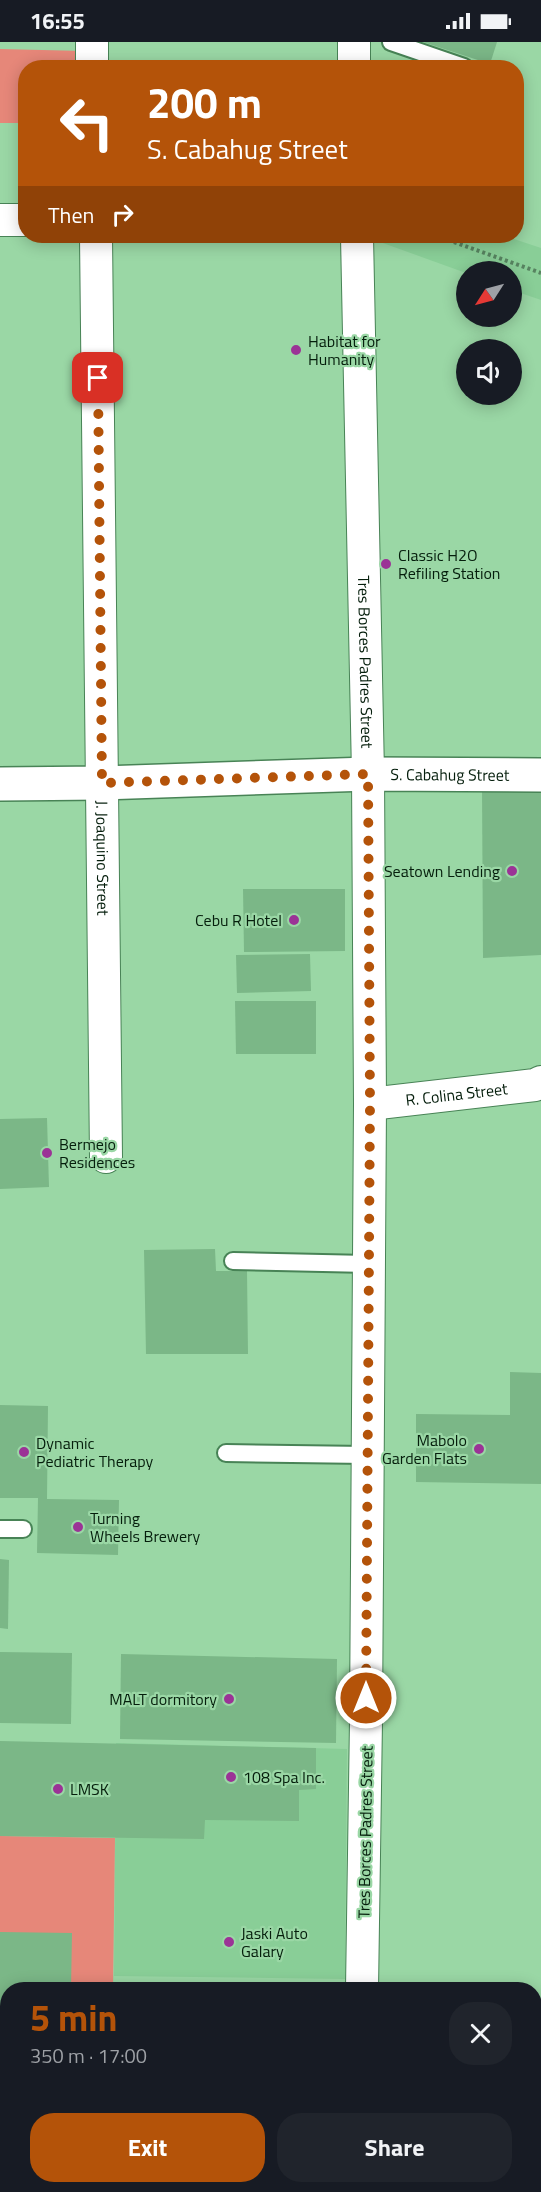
<!DOCTYPE html>
<html lang="en">
<head>
<meta charset="utf-8">
<style>
  body { margin:0; font-family:"Titillium Web",sans-serif; background:#20242c; color:#f1f3f6; height:100vh; display:flex; flex-direction:column; font-size:22px; white-space:nowrap }
  * { box-sizing:border-box; margin:0 }
  p { font-size:20px; color:#9ea1a6 }
  .icon { flex:none; width:33px; height:33px; fill:none; stroke:currentColor; stroke-width:2; stroke-linecap:round; stroke-linejoin:round }
  .map { position:relative; flex:1; overflow:hidden }
  .sheet { position:absolute; left:0px; top:1940px; width:542px; height:212px; display:flex; flex-direction:column; background:#171b24; border-radius:24px 24px 0 0; box-shadow:0 3px 15px #0003 }
  .sheet>* { flex:none }
  .banner { position:absolute; left:18px; top:18px; width:506px; height:183px; border-radius:24px; box-shadow:0 3px 15px #0003; background:#b45309; color:#fff; overflow:hidden }
  .needle { width:39px; rotate:234deg }
  .tools { position:absolute; left:456px; top:219px; display:grid; gap:12px }
  .tools a { display:grid; place-items:center; width:66px; height:66px; border-radius:50%; background:#171b24; box-shadow:0 3px 15px #0003; font-size:30px }
  .pin { position:absolute; display:grid; place-items:center; width:51px; height:51px; color:#fff; margin:-26px; border-radius:12px; box-shadow:0 3px 9px #0006 }
  .me { position:absolute; width:66px; margin:-33px; rotate:0deg; stroke-linejoin:round; filter:drop-shadow(0 0 4px #0008) }
  .turn { display:flex; align-items:center; gap:21px; height:126px; padding:0 30px; font-size:27px }
  .turn .icon { width:78px; height:78px; stroke-width:2.5 }
  .turn b { display:block; font-size:42px; line-height:51px }
  .then { display:flex; align-items:center; height:57px; padding:0 30px; background:#0003; gap:12px; font-size:22px }
  .round { display:grid; place-items:center; flex:none; width:63px; height:63px; border-radius:24px; background:#20242c }
  .head { display:flex; align-items:center; justify-content:space-between; height:102px; padding:0 30px }
  h1 { font-size:36px; font-weight:700; line-height:45px; color:#b45309 }
  .action { display:flex; gap:12px; margin-top:auto; padding:12px 30px }
  .action a { flex:1; height:69px; border-radius:24px; background:#b45309; color:#fff; font-size:24px; font-weight:700; line-height:69px; text-align:center }
  .action a+a { background:#20242c; color:#f1f3f6 }
  .status { display:flex; justify-content:space-between; align-items:center; height:42px; padding:0 30px; background:#171b24; direction:ltr }
  .status svg { height:16px; fill:currentColor }
  .map>svg:first-child { display:block }
  .built { fill:#89ce97 }
  .green { fill:#e68779 }
  .building { fill:#7bb787 }
  .lines { fill:none; stroke-linecap:round; stroke-linejoin:round }
  .lane-casing { stroke:#488356; stroke-width:20 }
  .street-casing { stroke:#488356; stroke-width:34 }
  .secondary-casing { stroke:#488356; stroke-width:36 }
  .path { stroke:#578360; stroke-width:4; stroke-dasharray:3 3; stroke-linecap:butt }
  .lane { stroke:#fff; stroke-width:16 }
  .street { stroke:#fff; stroke-width:32 }
  .secondary { stroke:#fff; stroke-width:33 }
  .route { stroke:#b45309; stroke-width:10; stroke-dasharray:0 18 }
  .poi-dot { fill:#9b3396; stroke:#9ad7a5; stroke-width:2 }
  .labels { text-anchor:middle; stroke-width:4.5; stroke-linejoin:round; paint-order:stroke }
  .poi-label { font-size:16px; fill:#051e0c; stroke:#9ad7a5; text-anchor:start }
  .street-label { font-size:16px; fill:#051e0c; stroke:#9ad7a5 }
</style>
</head>
<body>
<div class="status"><b>16:55</b><svg viewBox="0 0 49 12"><path d="M0 12V9h3v3zM5 12V6h3v6zM10 12V3h3v9zM15 12V0h3v12zM26 1h20v11H26zM47 4h2v5h-2z"/></svg></div>
<div class="map">
<svg width="541" height="2150" viewBox="0 0 541 2150">
  <rect width="100%" height="100%" fill="#9ad7a5"/>
  <g class="built">
    <polygon points="370,194 505,194 541,206 541,258 512,248 512,230 466,230 466,231 369,196"/>
    <polygon points="116,1701 347,1707 345,1937 114,1934"/>
  </g>
  <g class="green">
    <polygon points="0,7 83,9 83,25 26,26 25,81 0,81"/>
    <polygon points="0,1794 115,1796 113,1947 8,1947 8,2144 111,2144 111,2150 0,2150"/>
  </g>
  <g class="building">
    <polygon points="423,0 497,0 490,22"/>
    <polygon points="482,744 541,745 541,913 483,916"/>
    <polygon points="243,847 345,847 345,909 244,910"/>
    <polygon points="310,912 311,949 237,951 236,913"/>
    <polygon points="235,959 316,959 316,1012 236,1012"/>
    <polygon points="47,1076 49,1145 0,1147 0,1077"/>
    <polygon points="215,1207 216,1229 247,1229 248,1312 146,1312 144,1208"/>
    <polygon points="510,1330 541,1331 541,1442 416,1440 416,1372 510,1373"/>
    <polygon points="0,1363 48,1364 47,1457 119,1458 118,1513 37,1511 38,1456 0,1456"/>
    <polygon points="0,1517 9,1518 8,1587 0,1586"/>
    <polygon points="0,1610 72,1611 71,1682 0,1681"/>
    <polygon points="121,1612 337,1617 336,1701 120,1697"/>
    <polygon points="0,1699 316,1706 316,1747 299,1748 299,1779 205,1778 204,1797 0,1794"/>
    <polygon points="0,1890 72,1891 71,1947 8,1947 8,1965 0,1964"/>
    <polygon points="0,1985 7,1985 6,2048 0,2048"/>
    <polygon points="0,2077 8,2077 8,2144 30,2144 30,2150 0,2150"/>
  </g>
  <g class="lines">
    <defs>
      <g id="lane">
        <polyline points="391,0 464,25"/>
        <polyline points="233,1219 368,1222"/>
        <polyline points="226,1411 367,1413"/>
        <polyline points="0,1487 23,1487"/>
      </g>
      <g id="street">
        <polyline points="92,0 92,26"/>
        <polyline points="354,0 354,26"/>
        <polyline points="0,178 26,178"/>
        <path id="s1" d="M96,194L106,1115"/>
        <path id="s2" d="M357,194L368,732L370,1062L366,1678L362,1947"/>
        <path id="s3" d="M370,1062L535,1043L541,1040"/>
        <polyline points="358,2150 358,2144"/>
      </g>
      <g id="secondary">
        <path id="s4" d="M0,742L102,741L368,732L541,733"/>
      </g>
    </defs>
    <use href="#lane" class="lane-casing"/>
    <use href="#street" class="street-casing"/>
    <use href="#secondary" class="secondary-casing"/>
    <polyline class="path" points="437,194 541,231"/>
    <use href="#lane" class="lane"/>
    <use href="#street" class="street"/>
    <use href="#secondary" class="secondary"/>
  </g>
  <g class="lines">
    <polyline class="route" points="98,336 102,741 368,732 370,1062 366,1656"/>
  </g>
  <g class="poi-dot">
    <circle cx="296" cy="308" r="6"/>
    <circle cx="386" cy="522" r="6"/>
    <circle cx="512" cy="829" r="6"/>
    <circle cx="294" cy="878" r="6"/>
    <circle cx="47" cy="1111" r="6"/>
    <circle cx="479" cy="1407" r="6"/>
    <circle cx="24" cy="1410" r="6"/>
    <circle cx="78" cy="1485" r="6"/>
    <circle cx="229" cy="1657" r="6"/>
    <circle cx="231" cy="1735" r="6"/>
    <circle cx="58" cy="1747" r="6"/>
    <circle cx="229" cy="1900" r="6"/>
  </g>
  <g class="labels">
    <g class="poi-label">
      <text x="308" y="305">Habitat for<tspan x="308" dy="18">Humanity</tspan></text>
      <text x="398" y="519">Classic H2O<tspan x="398" dy="18">Refiling Station</tspan></text>
      <text x="500" y="835" text-anchor="end">Seatown Lending</text>
      <text x="282" y="884" text-anchor="end">Cebu R Hotel</text>
      <text x="59" y="1108">Bermejo<tspan x="59" dy="18">Residences</tspan></text>
      <text x="467" y="1404" text-anchor="end">Mabolo<tspan x="467" dy="18">Garden Flats</tspan></text>
      <text x="36" y="1407">Dynamic<tspan x="36" dy="18">Pediatric Therapy</tspan></text>
      <text x="90" y="1482">Turning<tspan x="90" dy="18">Wheels Brewery</tspan></text>
      <text x="217" y="1663" text-anchor="end">MALT dormitory</text>
      <text x="243" y="1741">108 Spa Inc.</text>
      <text x="70" y="1753">LMSK</text>
      <text x="241" y="1897">Jaski Auto<tspan x="241" dy="18">Galary</tspan></text>
    </g>
    <g class="street-label">
      <text dy="6" stroke="none"><textPath href="#s2" startOffset="426">Tres Borces Padres Street</textPath></text>
      <text dy="6" stroke="none"><textPath href="#s4" startOffset="450">S. Cabahug Street</textPath></text>
      <text dy="6" stroke="none"><textPath href="#s1" startOffset="622">J. Joaquino Street</textPath></text>
      <text dy="6" stroke="none"><textPath href="#s3" startOffset="87">R. Colina Street</textPath></text>
      <text transform="translate(365 1790) rotate(-89)" y="6">Tres Borces Padres Street</text>
    </g>
  </g>
</svg>
<div class="tools">
<a><svg class="needle" viewBox="-14 -14 28 28"><path d="M0-13l5 13h-10z" fill="#e53935"/><path d="M0 13l5-13h-10z" fill="#9ea1a6"/></svg></a>
<a><svg class="icon" aria-label="sound" viewBox="0 0 24 24"><path d="M4 9h4l5-4v14l-5-4H4zM17 9q2 3 0 6"/></svg></a>
</div>
<div class="pin" style="left:98px;top:336px;background:#d93025"><svg class="icon" aria-label="arrive" viewBox="0 0 24 24"><path d="M6 21V4h12l-3 4 3 4H6"/></svg></div>
<svg class="me" style="left:366px;top:1656px" viewBox="-20 -20 40 40"><circle r="17" fill="#b45309" stroke="#fff" stroke-width="3"/><path d="M0-11L8 9 0 5-8 9z" fill="#fff"/></svg>
<div class="banner">
<div class="turn"><svg class="icon" aria-label="left" viewBox="0 0 24 24"><path d="M17 20v-9H6M10 6l-5 5 5 5"/></svg><div><b>200 m</b>S. Cabahug Street</div></div>
<div class="then">Then<svg class="icon" aria-label="right" viewBox="0 0 24 24"><path d="M7 20v-9h11M14 6l5 5-5 5"/></svg></div>
</div>
<section class="sheet">
<div class="head"><div><h1>5 min</h1><p>350 m · 17:00</p></div><a class="round"><svg class="icon" aria-label="close" viewBox="0 0 24 24"><path d="M6 6l12 12M18 6L6 18"/></svg></a></div>
<div class="action"><a>Exit</a><a>Share</a></div>
</section>
</div>
</body>
</html>
